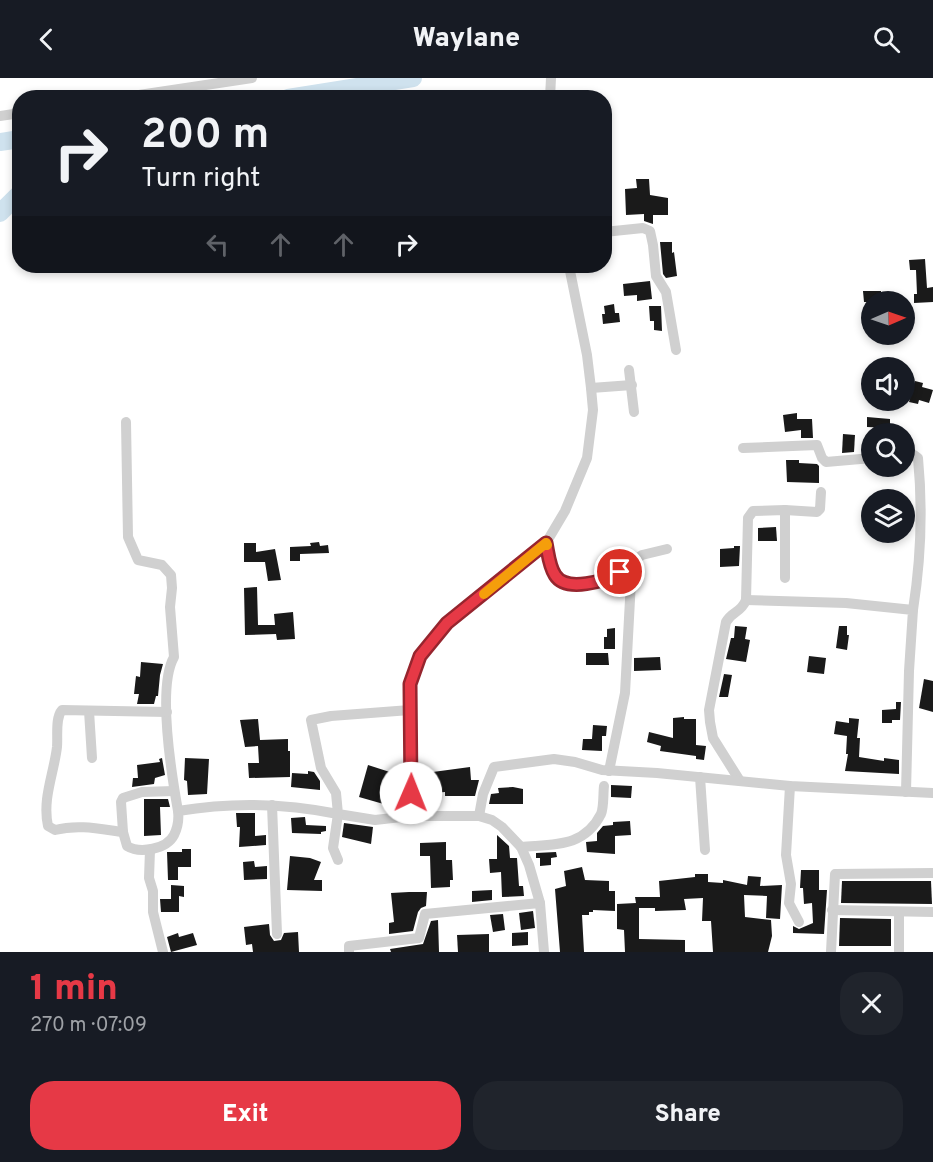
<!DOCTYPE html>
<html lang="en">
<head>
<meta charset="utf-8">
<style>
  body { margin:0; font-family:Overpass,sans-serif; background:#20242c; color:#f1f3f6; height:100vh; display:flex; flex-direction:column; font-size:22px; white-space:nowrap }
  * { box-sizing:border-box; margin:0 }
  p { font-size:20px; color:#9ea1a6 }
  .icon { flex:none; width:33px; height:33px; fill:none; stroke:currentColor; stroke-width:2; stroke-linecap:round; stroke-linejoin:round }
  .map { position:relative; height:874px; overflow:hidden }
  .sheet { display:flex; flex-direction:column; background:#171b24; flex:1 }
  .sheet>* { flex:none }
  .banner { position:absolute; left:12px; top:12px; width:600px; height:183px; border-radius:24px; box-shadow:0 3px 9px #0003; background:#171b24; color:#f1f3f6; overflow:hidden }
  .needle { width:39px; rotate:88deg }
  .buttons { position:absolute; left:861px; top:213px; display:grid; gap:12px }
  .buttons a { display:grid; place-items:center; width:54px; height:54px; border-radius:50%; background:#171b24; box-shadow:0 3px 9px #0003; font-size:30px }
  .pin { position:absolute; display:grid; place-items:center; width:51px; height:51px; color:#fff; margin:-26px; border:3px solid #fff; border-radius:50%; box-shadow:0 2px 6px #0007 }
  .me { position:absolute; width:66px; margin:-33px; rotate:1deg; stroke-linejoin:round; filter:drop-shadow(0 0 4px #0008) }
  .turn { display:flex; align-items:center; gap:21px; height:126px; padding:0 30px; font-size:27px }
  .turn .icon { width:78px; height:78px; stroke-width:2.5 }
  .turn b { display:block; font-size:42px; line-height:51px }
  .lanes { display:flex; align-items:center; height:57px; padding:0 30px; background:#0003; justify-content:center; gap:30px; direction:ltr }
  .lanes .off { opacity:.35 }
  .round { display:grid; place-items:center; flex:none; width:63px; height:63px; border-radius:24px; background:#20242c }
  .head { display:flex; align-items:center; justify-content:space-between; height:102px; padding:0 30px }
  h1 { font-size:36px; font-weight:800; line-height:45px; color:#e63946 }
  .button { display:flex; gap:12px; margin-top:auto; padding:12px 30px }
  .button a { flex:1; height:69px; border-radius:24px; background:#e63946; color:#fff; font-size:24px; font-weight:800; line-height:69px; text-align:center }
  .button a+a { background:#20242c; color:#f1f3f6 }
  header { display:flex; justify-content:space-between; align-items:center; height:78px; padding:0 30px; background:#171b24; font-size:27px; font-weight:800 }
  .map>svg:first-child { display:block }
  .lines { fill:none; stroke-linecap:round; stroke-linejoin:round }
  .river { stroke:#cfe2ee; stroke-width:18 }
  .building { fill:#1a1a1a }
  .minor { stroke:#d0d0d0; stroke-width:10 }
  .route-casing { stroke:#96252e; stroke-width:15 }
  .route { stroke:#e63946; stroke-width:10 }
  .slow { stroke:#f59e0b; stroke-width:10 }
</style>
</head>
<body>
<header><svg class="icon" aria-label="back" viewBox="0 0 24 24"><path d="M15 5l-7 7 7 7"/></svg>Waylane<svg class="icon" aria-label="search" viewBox="0 0 24 24"><circle cx="10" cy="10" r="6"/><path d="M15 15l6 6"/></svg></header>
<div class="map">
<svg width="933" height="874" viewBox="0 0 933 874">
  <rect width="100%" height="100%" fill="#fff"/>
  <g class="lines">
    <g class="river">
      <polyline points="288,20 413,0"/>
      <polyline points="0,64 20,61"/>
      <polyline points="0,135 20,115"/>
    </g>
  </g>
  <g class="building">
    <polygon points="636,101 649,101 650,117 668,120 668,137 653,137 653,146 644,143 644,136 626,137 625,111 637,110"/>
    <polygon points="660,164 672,164 672,175 674,174 677,198 666,200 663,196"/>
    <polygon points="925,181 927,210 933,209 933,224 914,225 914,216 917,216 916,192 910,192 909,182"/>
    <polygon points="650,203 652,221 637,223 637,217 624,218 623,206"/>
    <polygon points="863,213 881,213 881,224 864,224"/>
    <polygon points="614,226 615,235 619,235 620,244 603,246 602,236 605,236 604,228"/>
    <polygon points="649,228 661,228 662,253 654,252 654,243 650,243"/>
    <polygon points="915,303 923,305 922,309 933,312 929,325 919,322 918,326 909,324"/>
    <polygon points="797,335 797,341 812,341 813,360 801,360 801,352 785,354 783,337"/>
    <polygon points="867,339 890,341 890,350 867,349"/>
    <polygon points="843,356 855,357 854,374 842,375"/>
    <polygon points="786,382 799,382 799,385 817,386 819,388 819,405 787,404"/>
    <polygon points="776,449 777,463 758,463 758,450"/>
    <polygon points="319,464 320,468 328,467 329,475 300,476 300,483 290,483 290,469 311,468 310,465"/>
    <polygon points="244,465 256,465 256,474 275,471 281,502 268,503 265,484 244,484"/>
    <polygon points="734,468 740,468 739,488 720,489 720,471 734,470"/>
    <polygon points="257,509 258,547 275,547 274,536 293,534 295,561 277,562 276,556 245,557 244,510"/>
    <polygon points="735,548 747,549 745,561 750,562 746,584 726,581 731,560 734,560"/>
    <polygon points="839,548 847,548 847,557 849,557 847,572 836,570"/>
    <polygon points="615,550 615,571 604,571 604,559 607,559 607,551"/>
    <polygon points="586,575 608,575 609,587 586,587"/>
    <polygon points="809,578 826,580 824,596 807,594"/>
    <polygon points="660,579 661,592 634,593 634,580"/>
    <polygon points="141,584 163,586 160,597 158,618 156,618 154,626 137,626 139,616 134,616 136,598 140,599"/>
    <polygon points="724,596 732,597 728,619 719,619"/>
    <polygon points="924,601 933,603 933,634 919,630"/>
    <polygon points="896,624 901,624 900,642 892,642 892,645 882,645 882,632 896,631"/>
    <polygon points="684,639 684,641 696,641 696,667 706,668 704,682 696,681 696,678 660,673 661,668 647,664 649,654 673,660 673,640"/>
    <polygon points="849,640 859,641 857,660 860,660 859,679 884,683 884,680 899,682 899,696 845,693 848,676 846,676 847,658 834,656 836,643 849,645"/>
    <polygon points="258,641 260,662 288,661 288,673 290,673 290,699 249,700 248,685 259,685 258,668 245,669 240,642"/>
    <polygon points="593,647 607,648 606,658 602,658 602,673 582,672 583,661 592,661"/>
    <polygon points="162,680 165,697 155,700 154,706 132,709 133,700 138,700 137,687 160,684 159,681"/>
    <polygon points="185,680 209,681 207,716 188,717 187,703 184,702"/>
    <polygon points="368,687 396,696 387,727 359,719"/>
    <polygon points="470,689 471,702 479,702 475,718 445,718 445,714 419,716 418,696"/>
    <polygon points="308,693 314,694 320,703 320,712 291,709 292,695 308,696"/>
    <polygon points="611,707 632,708 631,720 611,719"/>
    <polygon points="513,709 523,711 523,726 489,726 491,716 499,715 498,710"/>
    <polygon points="144,721 168,721 170,729 160,729 161,757 144,758"/>
    <polygon points="236,735 255,735 255,758 266,757 266,767 239,769 240,749 237,749"/>
    <polygon points="305,739 306,747 326,748 326,753 321,754 321,756 292,755 291,740"/>
    <polygon points="630,743 631,757 615,758 615,776 587,774 586,764 597,763 597,755 603,748 613,747 613,744"/>
    <polygon points="344,745 373,749 371,766 342,759"/>
    <polygon points="497,757 509,768 510,780 517,780 519,808 523,808 524,818 502,819 501,794 490,795 489,781 497,781"/>
    <polygon points="446,764 446,782 452,782 453,802 450,802 450,809 431,810 430,778 420,778 420,765"/>
    <polygon points="182,771 191,771 191,789 178,789 178,802 168,802 167,774 182,774"/>
    <polygon points="556,774 557,779 551,780 551,787 540,788 540,780 536,780 536,775"/>
    <polygon points="290,778 310,780 321,784 314,802 322,802 322,813 287,812"/>
    <polygon points="254,783 255,789 267,788 267,801 244,802 243,784"/>
    <polygon points="582,789 585,802 609,803 609,813 615,813 615,833 593,832 593,834 589,834 589,837 582,837 584,874 560,874 555,811 566,808 564,793"/>
    <polygon points="801,792 819,792 819,812 827,812 824,856 793,855 793,848 799,851 813,845 812,825 804,826 803,810 800,810"/>
    <polygon points="695,796 708,796 708,804 723,805 723,802 747,807 748,798 761,799 760,808 782,807 780,841 766,840 767,818 744,817 745,839 771,842 772,858 768,874 713,874 711,843 702,843 703,820 684,821 686,832 655,833 655,830 639,830 639,861 685,862 685,874 625,874 624,852 617,851 617,826 636,825 635,819 660,819 659,803 695,799"/>
    <polygon points="842,803 931,803 932,826 841,825"/>
    <polygon points="171,807 184,808 184,819 179,818 179,834 161,834 160,821 171,821"/>
    <polygon points="492,812 492,822 472,824 472,813"/>
    <polygon points="409,814 427,814 426,828 421,830 418,834 413,853 389,856 389,845 394,844 391,815"/>
    <polygon points="533,833 535,850 521,852 519,835"/>
    <polygon points="503,836 505,852 493,854 490,837"/>
    <polygon points="840,840 891,841 891,868 839,868"/>
    <polygon points="438,842 439,874 391,874 390,871 423,866 431,843"/>
    <polygon points="269,846 270,857 274,863 281,862 284,855 298,854 299,874 253,874 252,866 246,867 244,849"/>
    <polygon points="528,854 528,867 512,868 512,855"/>
    <polygon points="178,855 179,859 193,855 197,867 171,874 167,859"/>
    <polygon points="489,856 489,874 458,874 457,857"/>
  </g>
  <g class="lines">
    <g class="minor">
      <polyline points="119,20 252,0"/>
      <polyline points="550,20 551,0"/>
      <polyline points="0,38 20,35"/>
      <polyline points="604,154 643,150 650,153 653,167 656,198 666,214 676,272"/>
      <polyline points="629,292 634,334"/>
      <polyline points="591,310 632,307"/>
      <path d="M126,344L128,459L138,482L162,487L171,497L172,510L170,529L174,579C157,609 172,699 178,733"/>
      <polyline points="743,370 817,367 822,380 826,384 872,380"/>
      <path d="M904,377H914L918,380C923,432 921,481 913,532"/>
      <polyline points="785,432 817,434 820,431 821,414"/>
      <polyline points="546,465 554,495 557,500 568,505 583,506 609,501 642,477 667,471"/>
      <polyline points="746,522 846,525 913,532 909,593 906,714"/>
      <polyline points="410,632 331,638 311,642 321,690 336,715 338,736 375,742 410,738 479,738 492,742 502,749 521,769 529,787 540,825 544,874"/>
      <polyline points="89,633 92,680"/>
      <polyline points="609,693 625,615 632,484"/>
      <polyline points="700,699 705,772"/>
      <path d="M740,703L713,660L710,644L709,632L726,544C732,533 741,535 746,522L748,440L753,433L785,432V500"/>
      <polyline points="790,708 786,777 791,806 789,825 799,844"/>
      <path d="M174,713L142,714L123,720L121,724L123,754L127,768C140,776 167,771 174,757C178,749 179,741 178,733C231,724 285,725 338,736L333,770L338,782"/>
      <polyline points="272,727 277,856"/>
      <polyline points="410,738 410,606 420,578 447,545 546,465 565,433 587,380 593,332 591,310 587,277 569,188"/>
      <polyline points="479,738 483,716 494,689 554,681 575,684 602,692 657,695 790,708 933,715"/>
      <path d="M123,754C100,751 78,746 55,752L48,748C42,721 54,695 57,669C58,658 55,640 62,632L167,634"/>
      <path d="M521,769C553,766 584,770 601,736C604,729 603,716 604,708"/>
      <polyline points="150,772 149,800 153,813 153,834 163,874"/>
      <polyline points="832,832 933,834"/>
      <polyline points="899,834 899,874"/>
      <polyline points="349,874 349,868 419,860 425,836 540,825"/>
      <polyline points="831,874 835,796 933,795"/>
    </g>
  </g>
  <g class="lines">
    <defs>
      <path id="route" d="M411,715L410,606L420,578L447,545L546,465C548,474 549,488 555,497C566,515 606,503 620,494"/>
    </defs>
    <use href="#route" class="route-casing"/>
    <use href="#route" class="route"/>
    <polyline class="slow" points="484,516 546,465 547,467"/>
  </g>
</svg>
<div class="buttons">
<a><svg class="needle" viewBox="-14 -14 28 28"><path d="M0-13l5 13h-10z" fill="#e53935"/><path d="M0 13l5-13h-10z" fill="#9ea1a6"/></svg></a>
<a><svg class="icon" aria-label="sound" viewBox="0 0 24 24"><path d="M4 9h4l5-4v14l-5-4H4zM17 9q2 3 0 6"/></svg></a>
<a><svg class="icon" aria-label="search" viewBox="0 0 24 24"><circle cx="10" cy="10" r="6"/><path d="M15 15l6 6"/></svg></a>
<a><svg class="icon" aria-label="layers" viewBox="0 0 24 24"><path d="M12 4l9 5-9 5-9-5zM3 14l9 5 9-5"/></svg></a>
</div>
<div class="pin" style="left:620px;top:494px;background:#d93025"><svg class="icon" aria-label="arrive" viewBox="0 0 24 24"><path d="M6 21V4h12l-3 4 3 4H6"/></svg></div>
<svg class="me" style="left:411px;top:715px" viewBox="-20 -20 40 40"><circle r="19" fill="#fff"/><path d="M0-13L10 11 0 6-10 11z" fill="#e63946"/></svg>
<div class="banner">
<div class="turn"><svg class="icon" aria-label="right" viewBox="0 0 24 24"><path d="M7 20v-9h11M14 6l5 5-5 5"/></svg><div><b>200 m</b>Turn right</div></div>
<div class="lanes"><svg class="icon off" aria-label="left" viewBox="0 0 24 24"><path d="M17 20v-9H6M10 6l-5 5 5 5"/></svg><svg class="icon off" aria-label="ahead" viewBox="0 0 24 24"><path d="M12 20V5M6 11l6-6 6 6"/></svg><svg class="icon off" aria-label="ahead" viewBox="0 0 24 24"><path d="M12 20V5M6 11l6-6 6 6"/></svg><svg class="icon" aria-label="right" viewBox="0 0 24 24"><path d="M7 20v-9h11M14 6l5 5-5 5"/></svg></div>
</div>
</div>
<section class="sheet">
<div class="head"><div><h1>1 min</h1><p>270 m · 07:09</p></div><a class="round"><svg class="icon" aria-label="close" viewBox="0 0 24 24"><path d="M6 6l12 12M18 6L6 18"/></svg></a></div>
<div class="button"><a>Exit</a><a>Share</a></div>
</section>
</body>
</html>
